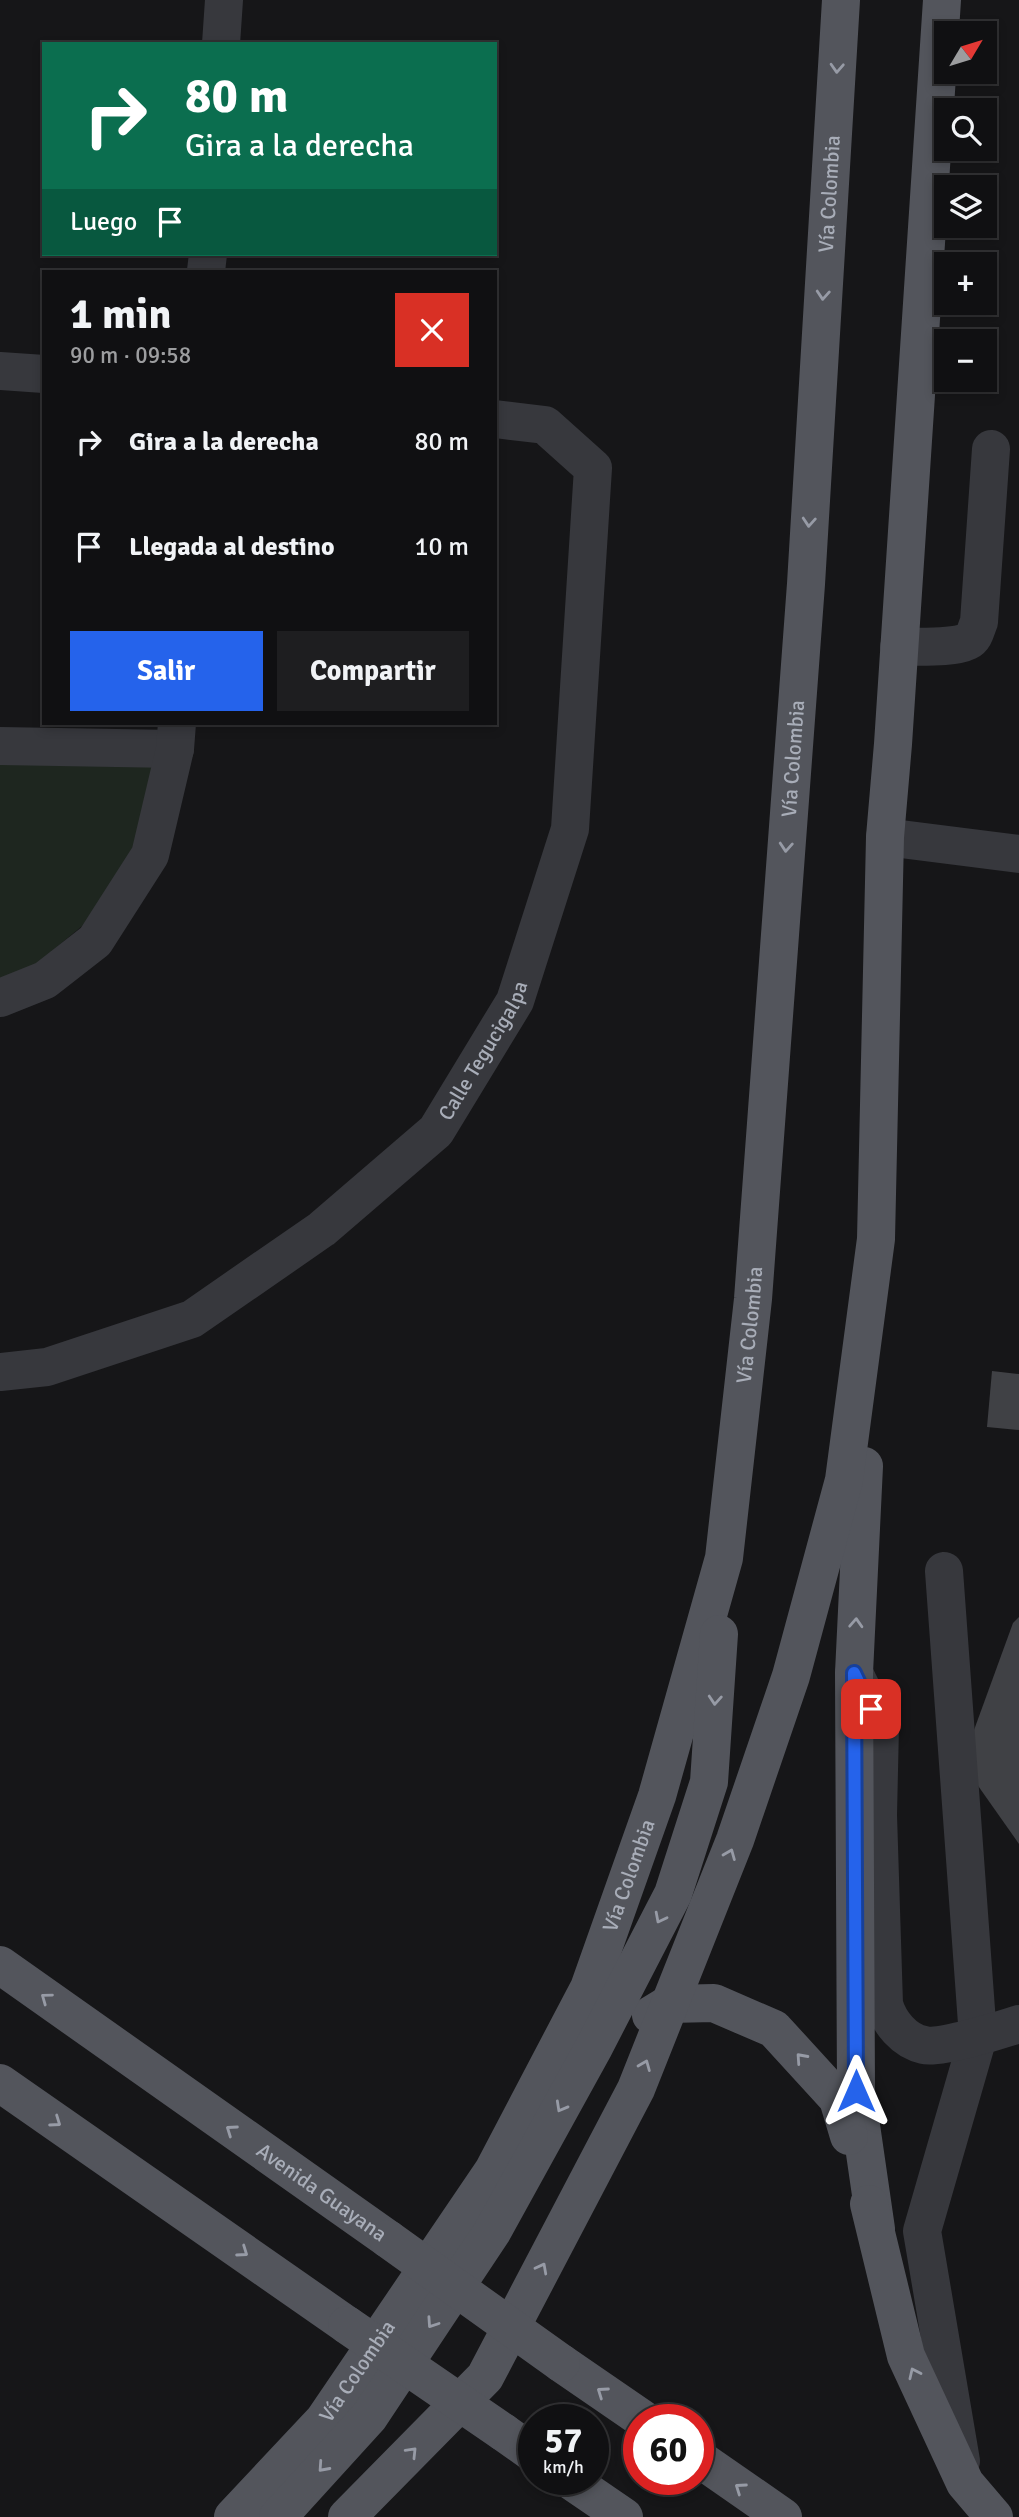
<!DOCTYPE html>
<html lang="es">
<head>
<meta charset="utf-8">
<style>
  body { margin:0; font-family:Signika,sans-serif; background:#1e1e20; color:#f1f3f6; height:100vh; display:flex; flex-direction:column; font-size:26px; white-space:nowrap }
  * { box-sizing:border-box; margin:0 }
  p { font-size:23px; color:#9c9d9f }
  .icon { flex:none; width:38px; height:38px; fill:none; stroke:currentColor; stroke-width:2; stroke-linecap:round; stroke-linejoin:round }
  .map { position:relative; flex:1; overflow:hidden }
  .panel { position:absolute; left:42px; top:270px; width:455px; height:455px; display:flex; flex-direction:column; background:#101012; border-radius:0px; box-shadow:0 4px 10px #0003,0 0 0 2px #303032 }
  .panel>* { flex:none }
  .hud { position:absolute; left:42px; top:42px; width:455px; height:214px; border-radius:0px; box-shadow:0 4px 10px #0003,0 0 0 2px #303032; background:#0b6e4f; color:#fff; overflow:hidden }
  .needle { width:46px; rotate:52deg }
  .fabs { position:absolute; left:934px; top:21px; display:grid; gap:14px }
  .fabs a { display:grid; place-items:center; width:63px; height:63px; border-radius:0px; background:#101012; box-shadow:0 4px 10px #0003,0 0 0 2px #303032; font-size:35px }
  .speed { position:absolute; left:518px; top:2404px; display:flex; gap:14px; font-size:35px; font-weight:700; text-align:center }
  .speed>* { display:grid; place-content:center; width:91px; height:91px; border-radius:50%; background:#101012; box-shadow:0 4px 10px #0003,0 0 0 2px #303032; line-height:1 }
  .speed small { font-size:18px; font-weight:400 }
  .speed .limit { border:10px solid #d22; background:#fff; color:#111 }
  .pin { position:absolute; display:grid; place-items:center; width:60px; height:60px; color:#fff; margin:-30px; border-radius:14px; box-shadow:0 4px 10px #0006 }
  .me { position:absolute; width:77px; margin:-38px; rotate:0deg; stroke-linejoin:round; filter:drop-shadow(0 0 5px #0008) }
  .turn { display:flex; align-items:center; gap:24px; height:147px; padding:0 28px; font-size:32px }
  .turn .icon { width:91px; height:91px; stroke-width:2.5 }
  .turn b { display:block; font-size:49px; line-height:60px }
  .then { display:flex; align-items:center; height:66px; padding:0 28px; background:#0003; gap:14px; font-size:26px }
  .round { display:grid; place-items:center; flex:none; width:74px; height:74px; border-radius:0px; background:#1e1e20 }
  .head { display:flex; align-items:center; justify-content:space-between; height:119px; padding:0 28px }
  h1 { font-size:42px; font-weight:800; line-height:52px }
  .action { display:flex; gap:14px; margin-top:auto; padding:14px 28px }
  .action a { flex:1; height:80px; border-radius:0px; background:#2563eb; color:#fff; font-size:28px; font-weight:800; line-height:80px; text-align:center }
  .action a+a { background:#1e1e20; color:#f1f3f6 }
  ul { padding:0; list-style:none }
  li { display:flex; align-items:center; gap:21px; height:105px; padding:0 28px }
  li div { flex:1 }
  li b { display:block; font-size:26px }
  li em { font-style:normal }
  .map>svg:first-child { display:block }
  .green { fill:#1e261f }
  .building { fill:#404145 }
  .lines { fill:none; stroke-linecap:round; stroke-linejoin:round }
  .minor { stroke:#37383d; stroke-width:38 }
  .major { stroke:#53555c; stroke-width:38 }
  .major-bridge { stroke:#53555c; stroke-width:38 }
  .oneway { stroke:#979ba6 }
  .route-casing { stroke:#184099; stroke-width:18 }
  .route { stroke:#2563eb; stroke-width:12 }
  .labels { text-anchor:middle; stroke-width:6; stroke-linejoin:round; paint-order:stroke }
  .street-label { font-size:21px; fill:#a8adb8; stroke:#111113 }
</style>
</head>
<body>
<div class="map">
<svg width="1019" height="2517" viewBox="0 0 1019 2517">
  <rect width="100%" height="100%" fill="#161618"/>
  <polygon class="green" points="0,759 156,762 134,854 82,926 35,965 0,981"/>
  <g class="building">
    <polygon points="992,1371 1019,1374 1019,1430 987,1427"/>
    <polygon points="1019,1617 1019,1844 962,1763 1013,1623"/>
  </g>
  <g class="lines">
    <g class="minor">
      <polyline points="221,44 224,0"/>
      <polyline points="206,271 208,254"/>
      <polyline points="0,371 44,374"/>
      <path d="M899,647C917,646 952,649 968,641C975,638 976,628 979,622L991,449"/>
      <polyline points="0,746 175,749"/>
      <polyline points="885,837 1019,854"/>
      <polyline points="0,998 45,980 95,941 150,855 175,749 177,723"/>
      <path id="s1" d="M0,1372L47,1367L192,1319L322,1229L436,1131L515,1001L570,829L593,468L545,425L495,419"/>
      <polyline points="944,1571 978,2037 922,2231 961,2461"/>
      <path d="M854,1673L880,1726L878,1815L884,2004C889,2022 904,2041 924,2045C940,2049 1001,2030 1019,2024"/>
    </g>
    <g class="major">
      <polyline points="864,1466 854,1673 856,2091 876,2229"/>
      <path id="s2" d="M0,1965L388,2239"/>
      <polyline points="651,2015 669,2004 714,2003 774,2029 838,2099 849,2136"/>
      <polyline points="0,2083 347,2325"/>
      <polyline points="869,2204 906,2356 965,2483 994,2517"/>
      <polyline points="561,2363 644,2420"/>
      <polyline points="503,2432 534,2454"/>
      <polyline points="698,2458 783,2517"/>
      <polyline points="570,2480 624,2517"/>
      <path id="s3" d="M233,2517L324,2420L493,2171L589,1988L657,1796L724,1558L753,1299L806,584L841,0"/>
      <polyline points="278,2517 369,2417 492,2232 594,2047 673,1894 709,1782 719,1634"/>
      <polyline points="347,2517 485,2377 636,2089 735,1840 791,1676 844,1480 876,1239 885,837 893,744 942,0"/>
    </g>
    <g class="major-bridge">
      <polyline points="388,2239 561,2363"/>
      <polyline points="347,2325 503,2432"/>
    </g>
  </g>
  <defs><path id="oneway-chevron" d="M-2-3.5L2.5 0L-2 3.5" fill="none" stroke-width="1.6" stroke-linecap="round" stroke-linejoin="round" transform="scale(1.75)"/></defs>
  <g class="oneway">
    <use href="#oneway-chevron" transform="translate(837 68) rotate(93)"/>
    <use href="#oneway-chevron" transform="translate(823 295) rotate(94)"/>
    <use href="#oneway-chevron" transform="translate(809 522) rotate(94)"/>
    <use href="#oneway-chevron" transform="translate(786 847) rotate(94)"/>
    <use href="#oneway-chevron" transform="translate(856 1623) rotate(-87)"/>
    <use href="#oneway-chevron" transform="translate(715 1700) rotate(94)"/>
    <use href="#oneway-chevron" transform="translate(730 1854) rotate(-68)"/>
    <use href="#oneway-chevron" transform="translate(660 1918) rotate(117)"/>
    <use href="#oneway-chevron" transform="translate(46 1998) rotate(-144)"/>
    <use href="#oneway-chevron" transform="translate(801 2058) rotate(-132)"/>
    <use href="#oneway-chevron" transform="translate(645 2065) rotate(-68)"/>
    <use href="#oneway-chevron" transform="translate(561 2107) rotate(119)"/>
    <use href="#oneway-chevron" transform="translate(56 2122) rotate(35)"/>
    <use href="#oneway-chevron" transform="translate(231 2130) rotate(-145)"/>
    <use href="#oneway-chevron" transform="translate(243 2252) rotate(35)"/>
    <use href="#oneway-chevron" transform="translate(542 2268) rotate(-62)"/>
    <use href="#oneway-chevron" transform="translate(432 2323) rotate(124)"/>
    <use href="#oneway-chevron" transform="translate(914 2373) rotate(-115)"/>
    <use href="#oneway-chevron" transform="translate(602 2392) rotate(-145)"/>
    <use href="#oneway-chevron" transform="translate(412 2452) rotate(-46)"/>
    <use href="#oneway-chevron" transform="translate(323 2467) rotate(132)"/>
    <use href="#oneway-chevron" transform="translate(740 2488) rotate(-145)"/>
  </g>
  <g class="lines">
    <defs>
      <polyline id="route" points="856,2091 854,1673 871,1709"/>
    </defs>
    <use href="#route" class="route-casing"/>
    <use href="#route" class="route"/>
  </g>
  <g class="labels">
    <g class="street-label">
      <text dy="7" stroke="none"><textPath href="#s3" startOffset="2460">Vía Colombia</textPath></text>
      <text dy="7" stroke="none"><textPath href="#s3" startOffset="1894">Vía Colombia</textPath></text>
      <text dy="7" stroke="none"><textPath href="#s1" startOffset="602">Calle Tegucigalpa</textPath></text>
      <text dy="7" stroke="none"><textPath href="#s3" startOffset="1326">Vía Colombia</textPath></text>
      <text dy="7" stroke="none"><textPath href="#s3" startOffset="760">Vía Colombia</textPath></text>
      <text dy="7" stroke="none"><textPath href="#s2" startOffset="394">Avenida Guayana</textPath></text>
      <text dy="7" stroke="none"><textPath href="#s3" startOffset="192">Vía Colombia</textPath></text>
    </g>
  </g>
</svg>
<div class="fabs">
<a><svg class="needle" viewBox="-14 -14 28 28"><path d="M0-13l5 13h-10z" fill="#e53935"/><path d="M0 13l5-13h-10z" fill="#9c9d9f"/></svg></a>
<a><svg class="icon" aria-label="search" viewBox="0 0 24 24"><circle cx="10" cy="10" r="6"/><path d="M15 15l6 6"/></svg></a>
<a><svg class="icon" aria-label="layers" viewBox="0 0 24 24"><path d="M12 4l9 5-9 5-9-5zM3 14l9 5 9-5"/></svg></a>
<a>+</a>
<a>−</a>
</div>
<div class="speed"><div>57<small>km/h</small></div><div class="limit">60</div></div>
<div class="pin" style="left:871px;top:1709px;background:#d93025"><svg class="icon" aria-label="arrive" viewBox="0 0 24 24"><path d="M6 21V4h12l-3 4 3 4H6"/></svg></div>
<svg class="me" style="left:856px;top:2091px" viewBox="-20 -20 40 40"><path d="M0-17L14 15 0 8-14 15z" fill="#2563eb" stroke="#fff" stroke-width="4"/></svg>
<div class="hud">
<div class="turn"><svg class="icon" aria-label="right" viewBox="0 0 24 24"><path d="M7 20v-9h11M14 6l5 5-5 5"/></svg><div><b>80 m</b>Gira a la derecha</div></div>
<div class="then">Luego<svg class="icon" aria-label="arrive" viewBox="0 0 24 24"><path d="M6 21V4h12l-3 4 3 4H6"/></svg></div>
</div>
<section class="panel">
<div class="head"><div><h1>1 min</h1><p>90 m · 09:58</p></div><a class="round" style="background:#d93025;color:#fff"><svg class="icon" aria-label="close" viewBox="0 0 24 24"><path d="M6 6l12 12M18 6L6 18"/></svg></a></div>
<ul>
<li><svg class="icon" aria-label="right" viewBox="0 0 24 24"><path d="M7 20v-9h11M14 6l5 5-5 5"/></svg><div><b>Gira a la derecha</b></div><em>80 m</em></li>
<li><svg class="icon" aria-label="arrive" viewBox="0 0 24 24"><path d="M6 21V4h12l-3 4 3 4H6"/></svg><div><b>Llegada al destino</b></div><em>10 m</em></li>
</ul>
<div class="action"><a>Salir</a><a>Compartir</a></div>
</section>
</div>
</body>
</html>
